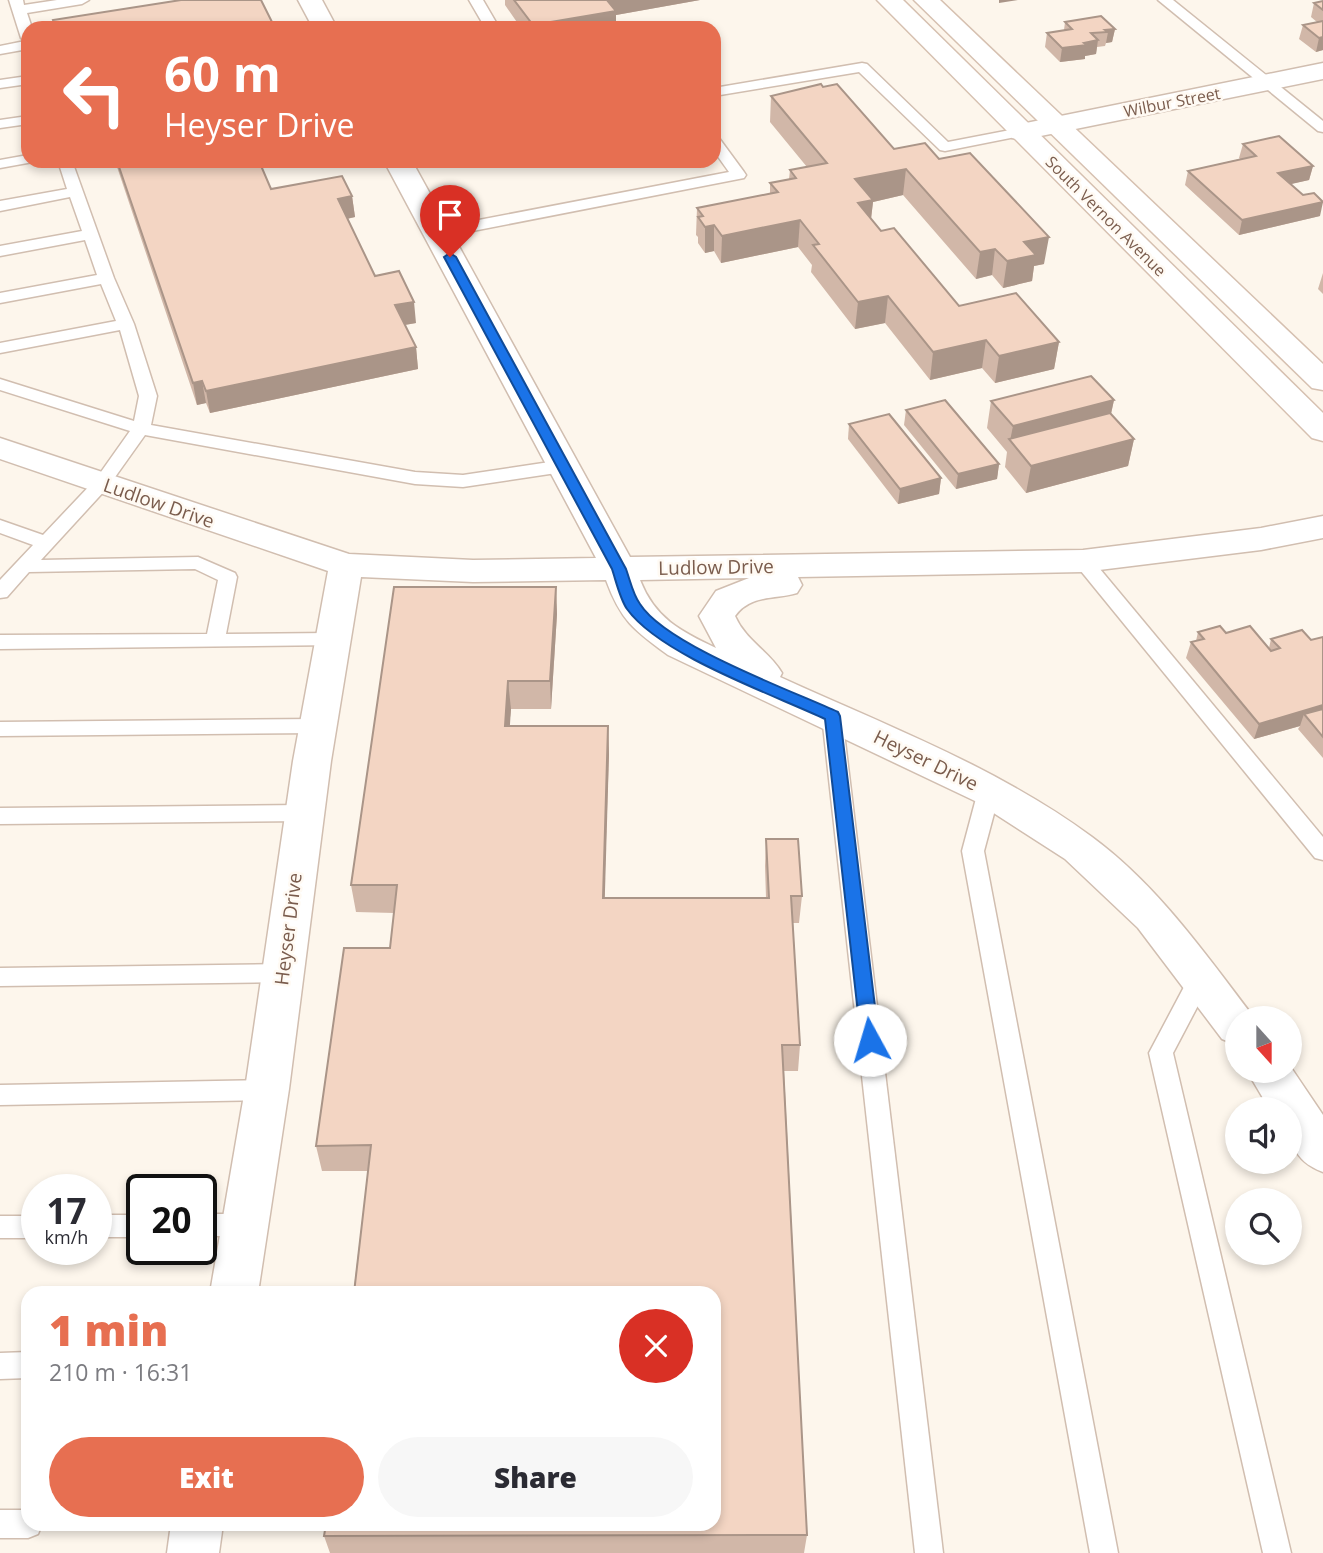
<!DOCTYPE html>
<html lang="en">
<head>
<meta charset="utf-8">
<style>
  body { margin:0; font-family:"Open Sans",sans-serif; background:#f7f7f7; color:#2b2b33; height:100vh; display:flex; flex-direction:column; font-size:26px; white-space:nowrap }
  * { box-sizing:border-box; margin:0 }
  p { font-size:23px; color:#7c7c81 }
  .icon { flex:none; width:38px; height:38px; fill:none; stroke:currentColor; stroke-width:2; stroke-linecap:round; stroke-linejoin:round }
  .map { position:relative; flex:1; overflow:hidden }
  .drawer { position:absolute; left:21px; top:1286px; width:700px; height:245px; display:flex; flex-direction:column; background:#fff; border-radius:21px; box-shadow:0 4px 10px #0003 }
  .drawer>* { flex:none }
  .top-card { position:absolute; left:21px; top:21px; width:700px; height:147px; border-radius:21px; box-shadow:0 4px 10px #0003; background:#e76f51; color:#fff; overflow:hidden }
  .needle { width:46px; rotate:159deg }
  .buttons { position:absolute; left:1225px; top:1006px; display:grid; gap:14px }
  .buttons a { display:grid; place-items:center; width:77px; height:77px; border-radius:50%; background:#fff; box-shadow:0 4px 10px #0003; font-size:35px }
  .speed { position:absolute; left:21px; top:1174px; display:flex; gap:14px; font-size:35px; font-weight:700; text-align:center }
  .speed>* { display:grid; place-content:center; width:91px; height:91px; border-radius:50%; background:#fff; box-shadow:0 4px 10px #0003; line-height:1 }
  .speed small { font-size:18px; font-weight:400 }
  .speed .limit { border:4px solid #111; border-radius:10px; background:#fff; color:#111 }
  .pin { position:absolute; display:grid; place-items:center; width:60px; height:60px; color:#fff; margin:-72px -30px; border-radius:50% 50% 50% 0; rotate:-45deg; box-shadow:0 0 7px #0007 }
  .pin .icon { rotate:45deg }
  .me { position:absolute; width:77px; margin:-38px; rotate:354deg; stroke-linejoin:round; filter:drop-shadow(0 0 5px #0008) }
  .turn { display:flex; align-items:center; gap:24px; height:147px; padding:0 28px; font-size:32px }
  .turn .icon { width:91px; height:91px; stroke-width:2.5 }
  .turn b { display:block; font-size:49px; line-height:60px }
  .round { display:grid; place-items:center; flex:none; width:74px; height:74px; border-radius:37px; background:#f7f7f7 }
  .overview { display:flex; align-items:center; justify-content:space-between; height:119px; padding:0 28px }
  h1 { font-size:42px; font-weight:800; line-height:52px; color:#e76f51 }
  .primary-button { display:flex; gap:14px; margin-top:auto; padding:14px 28px }
  .primary-button a { flex:1; height:80px; border-radius:42px; background:#e76f51; color:#fff; font-size:28px; font-weight:800; line-height:80px; text-align:center }
  .primary-button a+a { background:#f7f7f7; color:#2b2b33 }
  .map>svg:first-child { display:block }
  .lines { fill:none; stroke-linecap:round; stroke-linejoin:round }
  .lane-casing { stroke:#d1beb0; stroke-width:3 }
  .street-casing { stroke:#d1beb0; stroke-width:3 }
  .secondary-casing { stroke:#d6c0b0; stroke-width:3 }
  .lane { fill:#fff; fill-rule:evenodd }
  .street { fill:#fff; fill-rule:evenodd }
  .secondary { fill:#fff; fill-rule:evenodd }
  .wall { fill:#d1b7a8 }
  .shaded-wall { fill:#aa9588 }
  .building { fill:#f3d5c3; stroke:#aa9588; stroke-width:2 }
  .route { fill:#1a73e8; stroke:#114b97; stroke-width:2 }
  .labels { text-anchor:middle; stroke-width:5; stroke-linejoin:round; paint-order:stroke }
  .far-street-label { font-size:16px; fill:#7a5c4d; stroke:#fffaf3 }
  .street-label { font-size:19px; fill:#7a5c4d; stroke:#fffaf3 }
</style>
</head>
<body>
<div class="map">
<svg width="1323" height="1553" viewBox="0 0 1323 1553">
  <rect width="100%" height="100%" fill="#fdf6ec"/>
  <g class="lines">
    <defs>
      <g id="lane">
        <polygon points="9,0 23,0 24,5 57,0 89,0 82,4 27,13 32,28 28,28 28,49 0,54 0,46 25,41 21,38"/>
        <polygon points="469,0 483,0 497,24 494,28 480,28 483,24"/>
        <polygon points="1158,0 1173,0 1323,121 1323,132 1318,131"/>
        <polygon points="862,63 867,64 948,142 1021,128 1028,132 1021,136 945,151 940,150 859,72 714,96 714,88"/>
        <polygon points="28,76 28,84 0,88 0,80"/>
        <polygon points="28,116 28,124 0,128 0,120"/>
        <polygon points="714,137 719,138 744,172 746,175 744,178 437,238 429,233 437,228 729,172 714,151"/>
        <polygon points="28,155 28,161 33,162 0,168 0,160"/>
        <polygon points="58,161 72,161 114,278 134,324 157,396 151,425 415,472 463,475 563,460 572,466 563,472 463,487 415,484 145,435 108,487 41,560 198,557 235,573 237,577 226,634 331,633 338,635 341,640 338,645 0,649 0,635 207,634 218,580 195,569 29,572 7,597 0,598 0,580 33,545 0,533 0,520 43,535 96,479 130,431 0,390 0,379 134,421 139,396 120,330 0,353 0,343 116,321 101,284 0,303 0,293 97,275 85,240 0,256 0,246 82,231 70,197 0,211 0,201 67,189"/>
        <polygon points="1083,555 1090,557 1323,837 1323,860 1315,858 1076,565 1074,561 1076,557"/>
        <polygon points="832,709 839,711 842,716 943,1553 915,1553 822,716 825,711"/>
        <polygon points="318,719 325,721 328,726 325,731 318,733 0,736 0,722"/>
        <polygon points="989,783 996,785 1000,791 984,851 1118,1553 1090,1553 962,851 978,791 982,785"/>
        <polygon points="303,805 311,807 314,813 311,819 303,821 0,824 0,808"/>
        <polygon points="283,964 291,966 294,973 291,980 283,982 0,986 0,968"/>
        <polygon points="1201,968 1209,970 1213,977 1173,1053 1291,1553 1263,1553 1149,1053 1193,970"/>
        <polygon points="267,1080 276,1083 279,1090 276,1097 267,1100 0,1105 0,1085"/>
        <polygon points="201,1214 244,1214 253,1217 257,1225 253,1233 244,1236 201,1236"/>
        <rect x="96" y="1215" width="46" height="22"/>
        <rect x="0" y="1216" width="37" height="22"/>
        <polygon points="28,1352 28,1378 0,1379 0,1353"/>
        <polygon points="0,1510 28,1510 28,1524 42,1524 38,1534 28,1538 0,1538"/>
      </g>
      <g id="street">
        <polygon points="298,0 322,0 337,28 313,28"/>
        <polygon points="1323,63 1323,79 1021,140 1012,138 1008,132 1012,126 1021,124"/>
        <path d="M384,161H412L630,557L1083,550L1261,528L1323,516V538L1261,550L1083,572L798,577L802,585L797,593C774,600 751,594 735,616C746,641 769,651 782,673L780,677C885,725 999,768 1092,837C1157,885 1204,952 1252,1015L1254,1018H1237V1045L1222,1039L1138,928L1065,859L975,801L668,655C634,630 621,621 606,580L473,582L361,577L331,761L289,1089L258,1293H210L245,1089L293,761L328,571L0,459V438L349,554L473,560L596,558ZM749,578L716,591L699,616L716,648C680,631 655,618 640,580Z"/>
        <path d="M1290,1066L1323,1115V1172C1291,1160 1290,1140 1290,1110H1270L1247,1071H1290Z"/>
        <polygon points="171,1524 223,1524 219,1553 167,1553"/>
      </g>
      <g id="secondary">
        <polygon points="877,0 903,0 1323,413 1323,441 1312,438"/>
        <polygon points="914,0 940,0 1323,364 1323,390 1312,388"/>
      </g>
    </defs>
    <use href="#lane" class="lane-casing"/>
    <use href="#street" class="street-casing"/>
    <use href="#secondary" class="secondary-casing"/>
    <use href="#lane" class="lane"/>
    <use href="#street" class="street"/>
    <use href="#secondary" class="secondary"/>
  </g>
  <g class="wall">
    <polygon points="505,0 700,0 616,15 616,28 521,28 505,5"/>
    <polygon points="1323,1 1323,50 1316,52 1299,39 1303,25 1317,22 1311,17 1314,3"/>
    <polygon points="1065,22 1115,29 1112,42 1106,43 1105,46 1097,47 1096,54 1085,56 1085,59 1060,62 1045,47 1047,33 1064,30"/>
    <polygon points="771,96 894,149 939,159 1044,264 1034,266 1032,281 1003,288 992,275 976,279 903,195 873,202 871,219 881,231 959,306 1059,342 1054,369 995,383 982,368 930,380 885,323 855,329 811,272 812,265 798,247 721,263 714,251 705,253 698,243 698,237 696,235 697,208 770,194 770,183 789,179 790,170 807,167 770,122"/>
    <polygon points="1243,144 1313,166 1309,180 1290,184 1320,216 1239,235 1185,185 1188,171 1240,159 1239,158"/>
    <polygon points="115,161 259,161 271,189 352,196 355,217 347,219 375,276 416,323 405,325 416,347 418,369 210,413 206,403 197,405"/>
    <polygon points="1323,273 1323,294 1318,289"/>
    <polygon points="1114,400 1111,414 1134,439 1128,466 1026,493 1005,467 1007,452 987,428 991,401"/>
    <polygon points="906,410 999,464 997,479 956,489 904,425"/>
    <polygon points="849,424 941,478 939,494 898,504 848,439"/>
    <polygon points="556,587 557,614 551,709 511,709 509,726 608,726 609,754 604,898 766,898 765,866 766,839 802,896 799,923 793,923 800,1045 798,1071 784,1071 807,1535 804,1553 330,1553 324,1536 368,1171 322,1171 316,1146 390,948 394,913 356,912 351,885"/>
    <polygon points="1198,632 1226,633 1269,648 1271,639 1311,640 1323,637 1323,758 1298,729 1300,726 1254,739 1186,658 1191,642 1196,641"/>
  </g>
  <g class="shaded-wall">
    <polygon points="605,0 700,0 616,15 616,28 533,28 533,25"/>
    <polygon points="999,0 1018,0 999,3"/>
    <polygon points="1115,29 1112,42 1106,43 1108,32 1105,30"/>
    <polygon points="1323,37 1323,50 1316,52 1319,38"/>
    <polygon points="1098,40 1096,54 1085,56 1085,59 1060,62 1062,48"/>
    <polygon points="1313,166 1309,180 1274,188 1278,173"/>
    <polygon points="906,169 903,195 873,202 870,227 853,206 855,179"/>
    <polygon points="352,196 355,217 341,220 338,199"/>
    <polygon points="1323,202 1320,216 1239,235 1242,220"/>
    <polygon points="800,220 798,247 721,263 722,236"/>
    <polygon points="714,225 714,251 705,253 705,227"/>
    <polygon points="1049,237 1044,264 1034,266 1032,281 1003,288 1007,261 1024,242"/>
    <polygon points="995,249 992,275 976,279 980,252"/>
    <polygon points="888,296 885,323 855,329 858,302"/>
    <polygon points="414,302 416,323 398,326 395,305"/>
    <polygon points="986,340 982,368 930,380 933,352"/>
    <polygon points="1059,342 1054,369 995,383 999,356"/>
    <polygon points="416,347 418,369 210,413 206,391"/>
    <polygon points="202,381 206,403 197,405 193,383"/>
    <polygon points="1114,400 1108,427 1010,441 1013,426"/>
    <polygon points="1134,439 1128,466 1026,493 1031,466"/>
    <polygon points="999,464 997,479 956,489 958,474"/>
    <polygon points="941,478 939,494 898,504 900,489"/>
    <polygon points="556,587 557,614 551,709 550,681"/>
    <polygon points="508,681 511,709 508,754 505,726"/>
    <polygon points="1323,705 1323,719 1304,714 1300,726 1254,739 1259,724"/>
    <polygon points="608,726 609,754 604,925 603,898"/>
  </g>
  <g class="building">
    <polygon points="181,0 261,0 275,28 56,28 53,20"/>
    <polygon points="514,0 607,0 616,11 533,25"/>
    <polygon points="1323,1 1323,10 1314,3"/>
    <polygon points="1101,16 1115,29 1105,30 1108,32 1091,33 1098,40 1084,43 1087,45 1062,48 1047,33 1072,29 1065,22"/>
    <polygon points="1323,21 1323,37 1319,38 1303,25"/>
    <polygon points="821,84 823,87 837,84 894,149 925,143 939,159 970,153 1049,237 1024,242 1036,255 1007,261 995,249 980,252 906,169 855,179 873,200 858,203 881,231 894,228 959,306 1016,293 1059,342 999,356 986,340 933,352 888,296 858,302 813,245 819,244 800,220 722,236 714,225 705,227 698,217 703,216 697,208 778,192 770,183 796,178 790,170 827,163 771,96"/>
    <polygon points="1279,136 1313,166 1278,173 1303,195 1314,193 1323,202 1242,220 1188,171 1256,156 1243,144"/>
    <polygon points="117,161 259,161 271,189 342,176 352,196 338,199 375,276 399,271 414,302 395,305 416,347 206,391 202,381 193,383"/>
    <polygon points="1091,376 1114,400 1013,426 991,401"/>
    <polygon points="945,400 999,464 958,474 906,410"/>
    <polygon points="1110,413 1134,439 1031,466 1009,439"/>
    <polygon points="889,414 941,478 900,489 849,424"/>
    <polygon points="394,587 556,587 550,681 508,681 505,726 608,726 603,898 769,898 766,839 798,839 802,896 791,896 800,1045 782,1045 807,1535 324,1536 326,1524 714,1524 714,1293 354,1293 371,1145 316,1146 344,948 390,948 397,885 351,885"/>
    <polygon points="1220,626 1226,633 1250,626 1271,651 1280,648 1271,639 1302,630 1311,640 1323,637 1323,705 1259,724 1191,642 1204,639 1198,632"/>
    <polygon points="1323,709 1323,737 1304,714"/>
  </g>
  <path class="route" d="M450,253L456,257L626,569C630,580 633,595 640,604C666,645 790,690 838,712L840,716L879,1040L876,1045L870,1047L863,1045L861,1040L825,719C772,694 660,655 627,609C620,599 616,581 612,569L444,257Z"/>
  <g class="labels">
    <g class="far-street-label">
      <text transform="translate(1172 102) rotate(-11)" y="6">Wilbur Street</text>
      <text transform="translate(1106 216) rotate(45)" y="6">South Vernon Avenue</text>
    </g>
    <g class="street-label">
      <text transform="translate(159 503) rotate(19)" y="7">Ludlow Drive</text>
      <text transform="translate(716 567) rotate(-1)" y="7">Ludlow Drive</text>
      <text transform="translate(926 760) rotate(26)" y="7">Heyser Drive</text>
      <text transform="translate(288 929) rotate(-83)" y="7">Heyser Drive</text>
    </g>
  </g>
</svg>
<div class="buttons">
<a><svg class="needle" viewBox="-14 -14 28 28"><path d="M0-13l5 13h-10z" fill="#e53935"/><path d="M0 13l5-13h-10z" fill="#7c7c81"/></svg></a>
<a><svg class="icon" aria-label="sound" viewBox="0 0 24 24"><path d="M4 9h4l5-4v14l-5-4H4zM17 9q2 3 0 6"/></svg></a>
<a><svg class="icon" aria-label="search" viewBox="0 0 24 24"><circle cx="10" cy="10" r="6"/><path d="M15 15l6 6"/></svg></a>
</div>
<div class="speed"><div>17<small>km/h</small></div><div class="limit">20</div></div>
<div class="pin" style="left:450px;top:257px;background:#d93025"><svg class="icon" aria-label="arrive" viewBox="0 0 24 24"><path d="M6 21V4h12l-3 4 3 4H6"/></svg></div>
<svg class="me" style="left:870px;top:1040px" viewBox="-20 -20 40 40"><circle r="19" fill="#fff"/><path d="M0-13L10 11 0 6-10 11z" fill="#1a73e8"/></svg>
<div class="top-card">
<div class="turn"><svg class="icon" aria-label="left" viewBox="0 0 24 24"><path d="M17 20v-9H6M10 6l-5 5 5 5"/></svg><div><b>60 m</b>Heyser Drive</div></div>
</div>
<section class="drawer">
<div class="overview"><div><h1>1 min</h1><p>210 m · 16:31</p></div><a class="round" style="background:#d93025;color:#fff"><svg class="icon" aria-label="close" viewBox="0 0 24 24"><path d="M6 6l12 12M18 6L6 18"/></svg></a></div>
<div class="primary-button"><a>Exit</a><a>Share</a></div>
</section>
</div>
</body>
</html>
